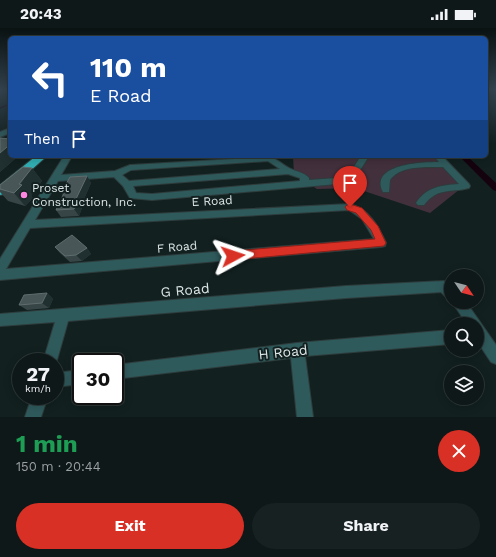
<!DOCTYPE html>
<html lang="en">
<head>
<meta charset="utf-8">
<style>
  body { margin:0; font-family:"Work Sans",sans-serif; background:#172121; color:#f1f3f6; height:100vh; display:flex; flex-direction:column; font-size:15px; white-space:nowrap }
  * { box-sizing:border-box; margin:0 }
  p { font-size:13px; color:#9ba0a2 }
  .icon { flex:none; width:22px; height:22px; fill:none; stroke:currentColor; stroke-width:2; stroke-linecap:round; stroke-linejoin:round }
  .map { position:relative; height:389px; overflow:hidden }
  .sheet { display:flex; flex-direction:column; background:#0e1818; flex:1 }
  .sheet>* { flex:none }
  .banner { position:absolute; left:8px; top:8px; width:480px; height:122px; border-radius:6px; box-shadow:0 2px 10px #0003,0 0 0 1px #2e3737; background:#1a4fa0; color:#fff; overflow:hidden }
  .needle { width:26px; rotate:125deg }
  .tools { position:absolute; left:444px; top:241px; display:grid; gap:8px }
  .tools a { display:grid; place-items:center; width:40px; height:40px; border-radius:50%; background:#0e1818; box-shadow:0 2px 10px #0003,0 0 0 1px #2e3737; font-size:20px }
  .speed { position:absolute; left:12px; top:325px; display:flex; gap:8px; font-size:20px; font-weight:700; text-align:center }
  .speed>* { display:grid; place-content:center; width:52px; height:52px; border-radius:50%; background:#0e1818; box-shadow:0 2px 10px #0003,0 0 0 1px #2e3737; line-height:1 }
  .speed small { font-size:10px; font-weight:400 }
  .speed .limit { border:2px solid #111; border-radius:6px; background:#fff; color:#111 }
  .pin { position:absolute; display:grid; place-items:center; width:34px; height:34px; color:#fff; margin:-41px -17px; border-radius:50% 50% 50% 0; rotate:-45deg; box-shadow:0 0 4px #0007 }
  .pin .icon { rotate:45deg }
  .me { position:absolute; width:44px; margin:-22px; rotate:85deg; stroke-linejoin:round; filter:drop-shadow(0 0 3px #0008) }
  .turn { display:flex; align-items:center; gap:14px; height:84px; padding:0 16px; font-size:18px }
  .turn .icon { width:52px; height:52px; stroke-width:2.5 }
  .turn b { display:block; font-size:28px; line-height:34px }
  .then { display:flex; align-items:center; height:38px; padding:0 16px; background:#0003; gap:8px; font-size:15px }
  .round { display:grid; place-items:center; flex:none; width:42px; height:42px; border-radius:21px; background:#172121 }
  .head { display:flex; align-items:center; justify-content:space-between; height:68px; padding:0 16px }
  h1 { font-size:24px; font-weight:700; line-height:30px; color:#1e9e55 }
  .action { display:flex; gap:8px; margin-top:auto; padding:8px 16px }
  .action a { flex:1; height:46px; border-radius:24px; background:#d93025; color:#fff; font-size:16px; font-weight:700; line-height:46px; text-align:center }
  .action a+a { background:#172121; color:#f1f3f6 }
  .status { display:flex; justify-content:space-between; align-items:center; height:28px; padding:0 20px; background:#0e1818; direction:ltr }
  .status svg { height:11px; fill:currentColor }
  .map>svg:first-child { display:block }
  .green { fill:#43303d }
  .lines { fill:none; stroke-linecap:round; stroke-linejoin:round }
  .stream { stroke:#14020f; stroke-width:1.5 }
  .canal { fill:#14020f; fill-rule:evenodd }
  .minor-casing { stroke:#2e3c3c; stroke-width:2 }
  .highway-casing { stroke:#2e3c3c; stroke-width:2 }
  .minor { fill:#2f5a5c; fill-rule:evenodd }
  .highway { fill:#31b0b4; fill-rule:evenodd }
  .wall { fill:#374546 }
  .shaded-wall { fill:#202f30 }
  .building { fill:#485657; stroke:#606d6e }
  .route { fill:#d93025; stroke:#8d1f18 }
  .poi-dot { fill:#fe86e0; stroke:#122020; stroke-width:1.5 }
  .labels { text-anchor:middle; stroke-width:4; stroke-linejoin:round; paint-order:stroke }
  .poi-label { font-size:12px; fill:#dde6e6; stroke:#122020; text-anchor:start }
  .street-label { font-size:12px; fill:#dde6e6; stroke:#122020 }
  .near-street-label { font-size:14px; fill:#dde6e6; stroke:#122020 }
</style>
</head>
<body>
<div class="status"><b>20:43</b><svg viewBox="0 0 49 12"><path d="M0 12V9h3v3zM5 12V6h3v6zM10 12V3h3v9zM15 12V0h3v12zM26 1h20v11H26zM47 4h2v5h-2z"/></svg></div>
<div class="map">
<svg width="496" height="389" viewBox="0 0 496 389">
  <rect width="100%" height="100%" fill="#122020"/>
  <polygon class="green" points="293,128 439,128 465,157 430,185 355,160 317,161 294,146"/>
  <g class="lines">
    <polyline class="stream" points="0,80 10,76"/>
    <polygon class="canal" points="459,128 467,128 496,155 496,163 493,162"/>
    <defs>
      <g id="minor">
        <polygon points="10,100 10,105 0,109 0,104"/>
        <path d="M64,128H72L61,147L115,143L130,137L269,129C277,131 282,136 289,140C296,144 304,144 309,150V152L337,150L348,148L361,128H369L354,152L337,156L152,172L130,170L123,158L114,149L58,153L35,192L350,176C369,181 378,198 386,215L385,218L381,219L0,252V231ZM268,133L280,141L129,153L122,147L131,142ZM288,146L300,150V153L152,166L136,165L133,158ZM349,182L362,191L374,211L6,241L30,200Z"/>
        <path d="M434,128H442L469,156L470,158L469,160C450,165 438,159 424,177H418L416,175C426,159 442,157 459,156L443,139C427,139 400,137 390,152L389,164H383C369,136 423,134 439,134Z"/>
        <polygon points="444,253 451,257 451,272 447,270 441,264 346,270 68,293 55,339 55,334 43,334 55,294 0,298 0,286 346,258"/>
        <polygon points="452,274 466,274 496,317 496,336 491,334 477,313 477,296 467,296"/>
        <polygon points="451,302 451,316 305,328 313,389 297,389 291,330 115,351 115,337 297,315"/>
        <polygon points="81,342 81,356 55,359 55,345"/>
        <polygon points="32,368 48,368 41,389 25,389"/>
      </g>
      <polygon id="highway" points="36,128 47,128 4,166 0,167 0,157"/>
    </defs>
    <use href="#minor" class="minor-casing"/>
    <use href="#highway" class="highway-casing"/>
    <use href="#minor" class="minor"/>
    <use href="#highway" class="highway"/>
  </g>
  <g class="wall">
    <polygon points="0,110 10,111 10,128 22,128 20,130 16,130 0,144"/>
    <polygon points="32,140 42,153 31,168 33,170 25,178 8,173 0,164 0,157"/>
    <polygon points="87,148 91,155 81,178 82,180 79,188 61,189 56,182 63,167 61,165"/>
    <polygon points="55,219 87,220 91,226 82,233 70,234 60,225"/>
    <polygon points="47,265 53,271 49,280 27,282 19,277"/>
  </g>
  <g class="shaded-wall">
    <polygon points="7,119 10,122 10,128 15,128 16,130 0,144 0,125"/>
    <polygon points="32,140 42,153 31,168 33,170 25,178 14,165"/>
    <polygon points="87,148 91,155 81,178 82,180 79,188 74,181 75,173"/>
    <polygon points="87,220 91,226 82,233 76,227"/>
    <polygon points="47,265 53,271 49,280 42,275"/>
  </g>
  <g class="building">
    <polygon points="0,110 10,111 10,119 7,119 0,125"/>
    <polygon points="23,139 32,140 19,156 22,157 14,165 0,161 0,157"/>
    <polygon points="87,148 75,173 78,173 74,181 56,182 64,165 61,165 70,149"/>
    <polygon points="72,207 87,220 76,227 65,228 55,219"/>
    <polygon points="47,265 42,275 19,277 24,267"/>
  </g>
  <linearGradient id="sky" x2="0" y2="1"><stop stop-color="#0a1212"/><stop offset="0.53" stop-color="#33424e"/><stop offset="1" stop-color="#33424e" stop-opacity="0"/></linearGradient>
  <rect width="496" height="116" fill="url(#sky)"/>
  <polygon class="route" points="350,176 362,180 378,198 386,215 384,218 233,232 230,230 228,228 230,225 233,223 375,211 371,202 356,185 347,182 345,179 347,177"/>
  <circle class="poi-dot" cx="24" cy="167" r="4"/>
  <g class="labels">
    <g class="poi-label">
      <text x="32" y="164">Proset<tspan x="32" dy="14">Construction, Inc.</tspan></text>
    </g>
    <g class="street-label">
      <text transform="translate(212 173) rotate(-3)" y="4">E Road</text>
      <text transform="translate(177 219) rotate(-5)" y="4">F Road</text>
    </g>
    <g class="near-street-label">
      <text transform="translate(185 262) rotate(-5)" y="5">G Road</text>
      <text transform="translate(283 324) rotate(-6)" y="5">H Road</text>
    </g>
  </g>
</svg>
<div class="tools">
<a><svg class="needle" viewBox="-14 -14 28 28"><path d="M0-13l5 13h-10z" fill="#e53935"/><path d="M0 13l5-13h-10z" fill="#9ba0a2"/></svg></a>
<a><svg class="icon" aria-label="search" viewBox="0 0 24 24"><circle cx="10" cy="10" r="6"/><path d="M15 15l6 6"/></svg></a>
<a><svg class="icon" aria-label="layers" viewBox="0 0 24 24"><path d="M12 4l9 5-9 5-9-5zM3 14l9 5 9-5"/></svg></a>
</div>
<div class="speed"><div>27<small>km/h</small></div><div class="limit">30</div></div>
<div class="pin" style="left:350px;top:179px;background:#d93025"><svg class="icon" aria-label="arrive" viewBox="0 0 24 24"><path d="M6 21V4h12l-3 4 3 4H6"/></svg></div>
<svg class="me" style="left:233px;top:228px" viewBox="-20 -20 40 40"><path d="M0-17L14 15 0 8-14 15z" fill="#d93025" stroke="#fff" stroke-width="4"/></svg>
<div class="banner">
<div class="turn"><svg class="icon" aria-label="left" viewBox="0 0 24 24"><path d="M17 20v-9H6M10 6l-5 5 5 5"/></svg><div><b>110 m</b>E Road</div></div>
<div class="then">Then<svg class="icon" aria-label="arrive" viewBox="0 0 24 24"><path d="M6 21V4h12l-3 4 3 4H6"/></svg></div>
</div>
</div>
<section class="sheet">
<div class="head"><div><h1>1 min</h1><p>150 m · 20:44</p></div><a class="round" style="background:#d93025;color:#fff"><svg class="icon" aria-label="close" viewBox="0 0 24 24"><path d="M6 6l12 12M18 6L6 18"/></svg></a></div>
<div class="action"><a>Exit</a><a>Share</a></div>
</section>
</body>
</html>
